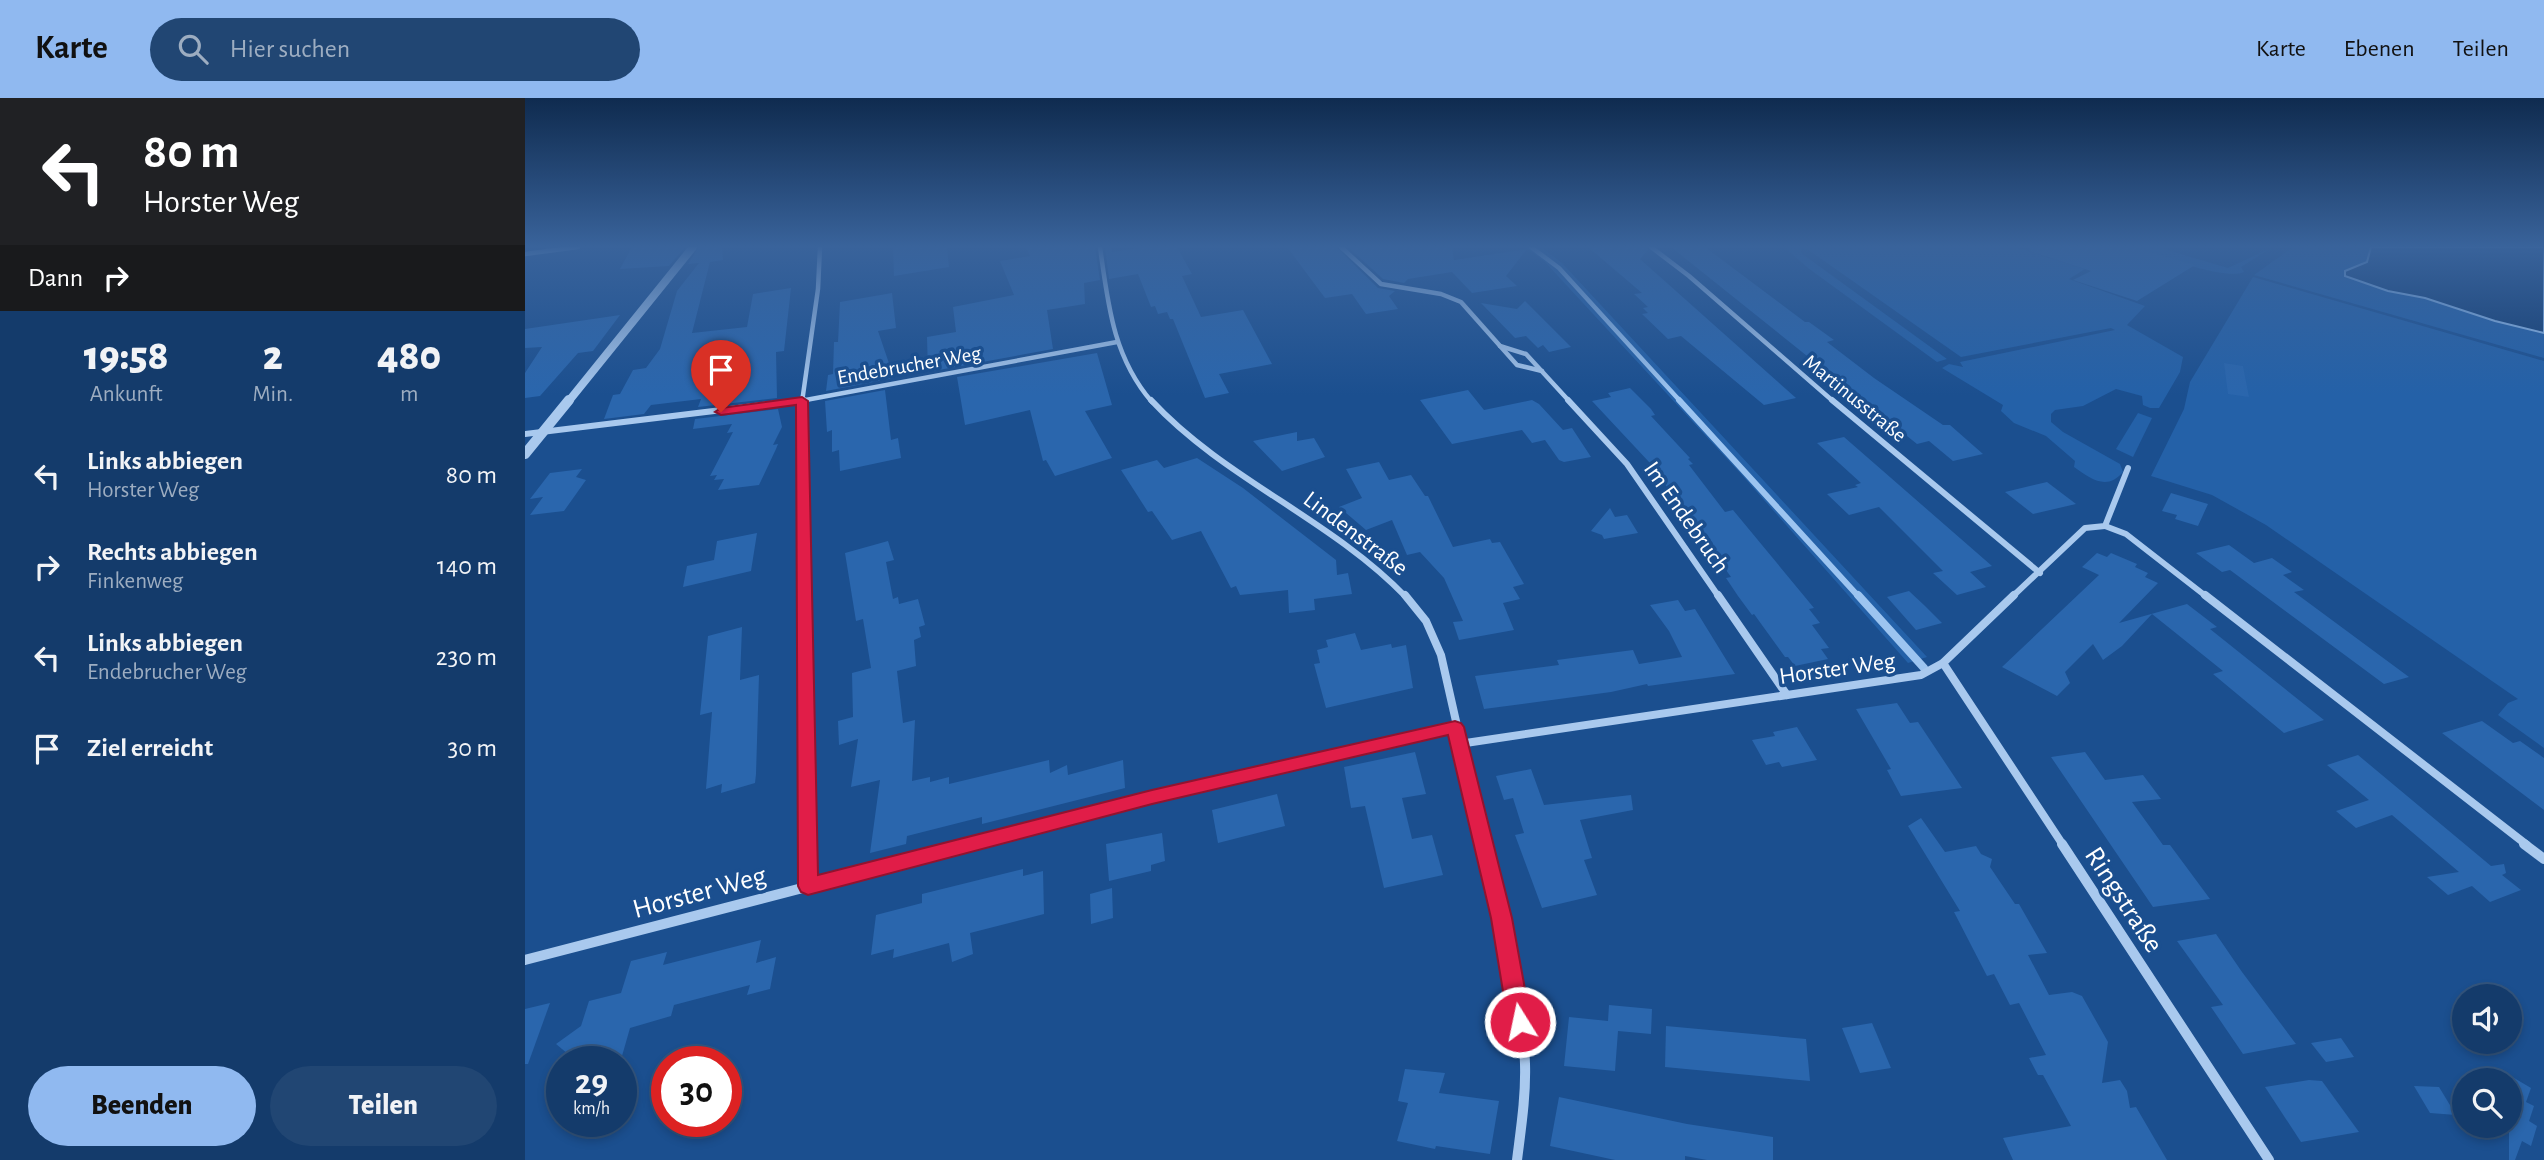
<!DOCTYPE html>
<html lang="de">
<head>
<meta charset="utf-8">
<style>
  body { margin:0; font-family:"Alegreya Sans",sans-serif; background:#214673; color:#f1f3f6; height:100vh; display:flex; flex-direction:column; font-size:26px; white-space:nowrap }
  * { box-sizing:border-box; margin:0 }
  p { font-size:23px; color:#9dadc1 }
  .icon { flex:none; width:38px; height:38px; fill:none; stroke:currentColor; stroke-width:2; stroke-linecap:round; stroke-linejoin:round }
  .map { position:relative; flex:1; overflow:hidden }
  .side { display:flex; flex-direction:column; background:#143b6b; width:525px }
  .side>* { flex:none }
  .hud { background:#202124; color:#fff; overflow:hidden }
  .buttons { position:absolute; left:1927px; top:886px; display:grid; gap:14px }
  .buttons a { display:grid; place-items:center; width:70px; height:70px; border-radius:50%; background:#143b6b; box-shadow:0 4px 10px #0003,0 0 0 2px #33557e; font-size:35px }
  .speed { position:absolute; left:21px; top:948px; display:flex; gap:14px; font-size:35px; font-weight:700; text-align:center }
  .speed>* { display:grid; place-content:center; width:91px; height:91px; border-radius:50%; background:#143b6b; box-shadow:0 4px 10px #0003,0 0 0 2px #33557e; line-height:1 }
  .speed small { font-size:18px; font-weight:400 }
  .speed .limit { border:10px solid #d22; background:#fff; color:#111 }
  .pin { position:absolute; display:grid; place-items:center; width:60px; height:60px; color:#fff; margin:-72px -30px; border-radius:50% 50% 50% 0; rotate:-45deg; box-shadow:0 0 7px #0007 }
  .pin .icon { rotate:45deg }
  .me { position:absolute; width:77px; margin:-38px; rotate:350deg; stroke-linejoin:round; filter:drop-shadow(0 0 5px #0008) }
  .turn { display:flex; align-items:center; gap:24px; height:147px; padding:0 28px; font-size:32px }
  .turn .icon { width:91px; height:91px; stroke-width:2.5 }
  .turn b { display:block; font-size:49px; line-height:60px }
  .then { display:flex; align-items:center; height:66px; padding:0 28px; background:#0003; gap:14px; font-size:26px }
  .eta { display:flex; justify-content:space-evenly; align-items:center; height:119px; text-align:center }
  .eta b { font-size:42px; font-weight:800; line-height:49px }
  .cta { display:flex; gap:14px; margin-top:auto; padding:14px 28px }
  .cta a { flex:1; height:80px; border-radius:42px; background:#90b9f0; color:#111; font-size:28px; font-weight:800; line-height:80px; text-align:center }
  .cta a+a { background:#214673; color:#f1f3f6 }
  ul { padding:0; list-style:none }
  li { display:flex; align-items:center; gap:21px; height:91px; padding:0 28px }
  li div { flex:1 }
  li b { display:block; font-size:26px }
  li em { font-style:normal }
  header { display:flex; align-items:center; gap:42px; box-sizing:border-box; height:98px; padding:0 35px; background:#90b9f0; color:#111 }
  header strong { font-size:33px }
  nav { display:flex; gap:38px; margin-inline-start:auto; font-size:24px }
  .search { width:490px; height:63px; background:#214673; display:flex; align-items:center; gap:18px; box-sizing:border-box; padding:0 24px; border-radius:38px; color:#9dadc1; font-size:26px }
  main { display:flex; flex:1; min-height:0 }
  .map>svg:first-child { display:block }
  .green { fill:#2461a8 }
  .water { fill:#123a6d; stroke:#9cc4f0; stroke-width:2 }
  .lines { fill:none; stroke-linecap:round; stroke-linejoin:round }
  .stream-far2 { stroke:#9cc4f0; stroke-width:4.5 }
  .stream-far1 { stroke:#9cc4f0; stroke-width:6 }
  .stream { stroke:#9cc4f0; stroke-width:8 }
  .building { fill:#2a66ad }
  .minor-far3 { stroke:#a9c9ee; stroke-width:4.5 }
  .minor-far2 { stroke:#a9c9ee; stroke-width:6 }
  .minor-far1 { stroke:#a9c9ee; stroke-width:8 }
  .minor { stroke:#a9c9ee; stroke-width:10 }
  .tertiary-far1 { stroke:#a9c9ee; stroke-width:8 }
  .tertiary { stroke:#a9c9ee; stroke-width:10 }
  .route { fill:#e11d48; stroke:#92132f; stroke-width:2 }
  .labels { text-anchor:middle; stroke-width:7; stroke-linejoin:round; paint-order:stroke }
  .far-street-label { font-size:21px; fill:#fff; stroke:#1b4f8f }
  .street-label { font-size:24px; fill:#fff; stroke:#1b4f8f }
  .near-street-label { font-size:28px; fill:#fff; stroke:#1b4f8f }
</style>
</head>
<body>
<header>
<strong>Karte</strong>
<div class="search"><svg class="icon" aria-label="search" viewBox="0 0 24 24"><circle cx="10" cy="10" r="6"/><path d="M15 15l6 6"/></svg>Hier suchen</div>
<nav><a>Karte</a><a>Ebenen</a><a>Teilen</a></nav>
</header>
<main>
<section class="side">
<div class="hud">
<div class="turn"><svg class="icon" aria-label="left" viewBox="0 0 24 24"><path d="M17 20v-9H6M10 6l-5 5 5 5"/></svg><div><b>80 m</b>Horster Weg</div></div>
<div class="then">Dann<svg class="icon" aria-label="right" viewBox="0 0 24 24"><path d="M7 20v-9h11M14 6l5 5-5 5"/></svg></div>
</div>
<div class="eta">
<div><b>19:58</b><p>Ankunft</p></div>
<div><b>2</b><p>Min.</p></div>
<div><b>480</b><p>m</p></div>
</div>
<ul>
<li><svg class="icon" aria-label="left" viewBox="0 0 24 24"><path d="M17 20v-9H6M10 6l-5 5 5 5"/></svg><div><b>Links abbiegen</b><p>Horster Weg</p></div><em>80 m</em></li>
<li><svg class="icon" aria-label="right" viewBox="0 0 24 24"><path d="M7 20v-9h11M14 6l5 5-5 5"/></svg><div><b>Rechts abbiegen</b><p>Finkenweg</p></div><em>140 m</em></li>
<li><svg class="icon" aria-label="left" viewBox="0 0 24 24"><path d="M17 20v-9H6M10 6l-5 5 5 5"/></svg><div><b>Links abbiegen</b><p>Endebrucher Weg</p></div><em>230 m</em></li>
<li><svg class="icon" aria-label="arrive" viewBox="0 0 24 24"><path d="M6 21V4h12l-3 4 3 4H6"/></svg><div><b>Ziel erreicht</b></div><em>30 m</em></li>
</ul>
<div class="cta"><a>Beenden</a><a>Teilen</a></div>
</section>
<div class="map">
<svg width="2019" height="1062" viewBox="0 0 2019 1062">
  <rect width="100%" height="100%" fill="#1b4f8f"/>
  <g class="green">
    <polygon points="1000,149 1016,149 1037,165 1402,559 1383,565 1217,377 1020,164"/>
    <path d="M1259,149H1490L1560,171L1544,181L1620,208L1602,227L1658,259L1655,274L1634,310H1625L1618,307L1617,298L1591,291L1558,308L1530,312L1526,316V324L1538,334L1595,366L1598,374C1582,393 1566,381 1549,369L1550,363L1521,338L1489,325L1476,313L1478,307L1417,270L1424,266L1438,269L1435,264L1590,232L1586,230L1436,259L1282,151H1276V155L1422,261L1412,264L1283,170Z"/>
    <path d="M1607,149H1632L1703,170L1748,149L1716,169L1719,174C1700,183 1630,156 1607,149Z"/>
    <polygon points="1768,149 1846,149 1842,164 1820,173 1820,178 2019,235 2019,260 1729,177"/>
    <polygon points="1728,179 2019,263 2019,650 1973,617 1983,605 1993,601 1741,427 1687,397 1626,378 1659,311 1665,284"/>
    <polygon points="1613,315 1627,320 1608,359 1591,351"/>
  </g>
  <polygon class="water" points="1846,149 2019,149 2019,235 1970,223 1900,200 1863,193 1820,178 1820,173 1842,164"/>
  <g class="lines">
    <polyline class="stream-far2" points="1006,149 1034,170 1156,304"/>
    <polyline class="stream-far1" points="1154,302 1334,499"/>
    <polyline class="stream" points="1333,497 1399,570"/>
  </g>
  <g class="building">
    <polygon points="107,149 160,149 144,168 95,171"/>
    <polygon points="174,149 197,149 198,162 185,164 167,235 222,229 228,196 266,190 259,253 251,254 252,300 173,309 176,301 126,307 119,316 79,321 88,297 95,296 108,272 121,270 135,251 152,193 174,165 163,166"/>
    <polygon points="368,149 422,149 424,169 369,178"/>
    <polygon points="501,149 570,149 575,182 559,185 560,206 522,212 528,251 403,274 402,239 431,234 428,209 489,197 475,163 505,158"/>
    <polygon points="580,149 586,149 587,154 622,149 652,149 667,176 657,178 676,219 718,212 747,266 694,276 704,295 680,300 648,221 645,221 642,214 633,216 630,208 626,209 613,176 584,181"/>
    <polygon points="762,149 811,149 853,190 870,193 864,198 873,211 841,216 827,196 800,200"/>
    <polygon points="823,149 927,149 929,162 1002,151 981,178 992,188 947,195 927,174 883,181 879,185 858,181"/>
    <polygon points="1063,149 1121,149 1123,152 1115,161 1271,300 1239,307 1156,238 1143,241 1117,216 1123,215 1118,210 1123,209 1109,196 1117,195"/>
    <polygon points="1146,149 1180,149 1280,224 1284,224 1309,242 1302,244 1349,280 1418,327 1425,327 1458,356 1428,363 1404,343 1392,346"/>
    <polygon points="1505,149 1607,149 1670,167 1612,203 1548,182 1566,173 1504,153"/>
    <polygon points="367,195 371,230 353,233 369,280 301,293 303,277 308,276 309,244 313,244 315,204"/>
    <polygon points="1000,203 1046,249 1024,254 1018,247 1013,250 1001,238 990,240 956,205 992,211"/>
    <polygon points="95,217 68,253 53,255 15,298 0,300 0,275 17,249 0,250 0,231"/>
    <polygon points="572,255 587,307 560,313 587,360 530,378 521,362 518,363 505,312 440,327 432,279"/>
    <polygon points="1699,265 1718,268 1724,299 1703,296"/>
    <polygon points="1105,290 1126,311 1130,317 1126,318 1165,360 1163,361 1168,366 1164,367 1200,414 1208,412 1289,510 1284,511 1295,525 1287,527 1304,550 1296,551 1303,561 1270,568 1263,559 1260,559 1229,516 1227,517 1213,498 1201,480 1206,479 1124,364 1067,303 1086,299 1083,295"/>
    <polygon points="360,292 366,342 373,340 376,360 315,373 314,352 307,354 307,332 302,334 300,303"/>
    <polygon points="943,292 959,312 1007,302 1014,306 1038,332 1047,330 1066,359 1039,364 1034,362 1020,342 1007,345 997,332 927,346 895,302"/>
    <polygon points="253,311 257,329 248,347 253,346 251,351 234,387 193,392 199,381 189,382 192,377 185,378 208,334 202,335 207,326 168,331 170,321"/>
    <polygon points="772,334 772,343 789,340 800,359 757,373 728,343"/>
    <polygon points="1319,339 1467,468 1445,474 1461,489 1432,497 1408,475 1418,473 1354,409 1324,417 1302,396 1333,389 1330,387 1336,385 1292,345"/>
    <polygon points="672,360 718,390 811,462 812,477 823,475 827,496 789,501 790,512 764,515 763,492 715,497 711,488 706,490 676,433 647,442 627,413 623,414 596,372 632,362 639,370"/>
    <polygon points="854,364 864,382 886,377 900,398 903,398 928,449 965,441 967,445 975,444 999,486 988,489 995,501 978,505 989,532 934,542 928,524 938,523 919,480 895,454 882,457 867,422 841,432 814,409 837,400 821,371"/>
    <polygon points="57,371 51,379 61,382 39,413 5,417 18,399 5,401 25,375"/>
    <polygon points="1522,384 1551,406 1508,416 1480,394"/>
    <polygon points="1646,395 1683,406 1673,428 1650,421 1652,417 1637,413"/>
    <polygon points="1085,410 1090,419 1102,417 1113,435 1079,441 1077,437 1066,433"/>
    <polygon points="232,435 226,473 158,489 162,468 189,462 192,443"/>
    <polygon points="363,443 369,462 361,464 368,501 373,499 374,506 393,501 400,527 394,529 396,539 389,542 391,568 372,573 378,625 390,622 387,683 405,679 405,684 424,679 424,686 524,662 525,675 542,667 543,677 598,662 600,690 457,726 457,719 382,738 381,746 345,755 355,682 326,689 333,641 314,647 313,623 328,619 327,575 346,570 338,521 331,523 320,455"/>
    <polygon points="1704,447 1729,465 1747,460 1767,474 1758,477 1779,492 1769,494 1884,579 1859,586 1705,472 1697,474 1671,455"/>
    <polygon points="1572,455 1582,459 1586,455 1612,466 1610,469 1623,475 1620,479 1633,485 1594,525 1662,506 1692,529 1685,531 1799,622 1759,635 1688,576 1698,573 1627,516 1597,548 1578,562 1568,546 1540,574 1545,585 1532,598 1477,569 1574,477 1557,469"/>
    <polygon points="1384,493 1400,508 1417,525 1391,532 1362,499"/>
    <polygon points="1153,502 1160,513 1170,511 1210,576 1123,588 1122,586 1086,594 959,611 950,578 1034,567 1032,562 1108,552 1114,566 1157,559 1144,533 1125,507"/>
    <polygon points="217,529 215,582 234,577 231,676 230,685 196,695 197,686 181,691 187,614 175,617 183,538"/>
    <polygon points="830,535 836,552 866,546 867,550 881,547 888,590 801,610 789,566 795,565 792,552 803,549 801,542"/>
    <polygon points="1372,605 1385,625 1393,624 1437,690 1376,698 1362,672 1366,671 1331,611"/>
    <polygon points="1957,623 1988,645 1995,643 2019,660 2019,712 1917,635"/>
    <polygon points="1272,629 1292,662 1257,669 1254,664 1241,667 1227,642 1250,638 1248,634"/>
    <polygon points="890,654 901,696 877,700 887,741 907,737 918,777 859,790 840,708 826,710 819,669"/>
    <polygon points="1560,654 1580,682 1618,677 1636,701 1607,704 1638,747 1645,747 1685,801 1628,809 1526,659"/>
    <polygon points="1833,657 1966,768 1979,766 1981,775 1977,777 1996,792 1965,804 1947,788 1923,797 1902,779 1934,774 1867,717 1831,730 1811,713 1844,702 1802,667"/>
    <polygon points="1006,671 1019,707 1106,697 1108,712 1055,722 1067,760 1059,762 1072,797 1017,810 990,737 999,735 988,700 979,702 971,678"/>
    <polygon points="752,696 760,728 693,745 687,712"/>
    <polygon points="1396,720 1420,754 1451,748 1456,756 1467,761 1465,769 1490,806 1494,806 1522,855 1503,857 1524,897 1547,894 1557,898 1583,944 1577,985 1595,982 1602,993 1605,1010 1611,1009 1642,1062 1488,1062 1478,1040 1546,1028 1518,977 1513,977 1504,960 1521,957 1494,905 1485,907 1469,876 1462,878 1429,814 1435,813 1383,728"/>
    <polygon points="637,735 640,763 626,767 626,773 584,783 581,746"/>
    <polygon points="498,771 498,778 518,773 519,816 445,835 448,856 427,864 424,845 368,860 369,851 346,857 351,817 397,805 397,796"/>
    <polygon points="587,790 588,820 566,826 565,796"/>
    <polygon points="1691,836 1717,874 1771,946 1718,956 1686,909 1698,907 1652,843"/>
    <polygon points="236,842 231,865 251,859 245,891 222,897 225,887 149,907 146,918 105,930 97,958 72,964 67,964 69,956 49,961 31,946 56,928 64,903 96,895 106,863 142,854 138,867"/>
    <polygon points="25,905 3,966 0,966 0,911"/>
    <polygon points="1084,907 1127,911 1126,936 1093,933 1090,973 1039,968 1044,919 1083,923"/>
    <polygon points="1347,925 1366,970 1335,975 1317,930"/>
    <polygon points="1141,928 1281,941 1285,983 1140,969"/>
    <polygon points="1816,940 1829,959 1801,964 1786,945"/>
    <polygon points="880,971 920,975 914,995 974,1003 965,1056 911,1048 910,1051 872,1043 883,1005 873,1003"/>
    <polygon points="1984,977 2006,990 2001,1004 2009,1008 2004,1023 2012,1028 2006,1048 1997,1043 1990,1062 1984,1062"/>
    <polygon points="1784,982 1797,983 1834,1034 1776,1044 1740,989"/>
    <polygon points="1889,988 1914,989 1931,1017 1905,1015"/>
    <polygon points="1034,999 1162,1026 1248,1039 1248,1062 1182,1062 1160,1058 1160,1062 1090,1062 1025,1048"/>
  </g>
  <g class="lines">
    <g class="minor-far3">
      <path d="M575,149C583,206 588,259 627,304"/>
      <polyline points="816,149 856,186 916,196 936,204 992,267 1017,273"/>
      <polyline points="1126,149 1164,178 1309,304"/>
      <polyline points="0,156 53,149"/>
      <polyline points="975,248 1001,256 1045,304"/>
      <polyline points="270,304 592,244"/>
      <polyline points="277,304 293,191 295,149"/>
    </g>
    <g class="minor-far2">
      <polyline points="277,302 279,499"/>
      <path d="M626,302C699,381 806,421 881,499"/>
      <polyline points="1043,302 1102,366 1194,499"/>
      <polyline points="1307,302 1515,475"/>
      <polyline points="0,336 279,302"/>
      <polyline points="1580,428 1601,436 1682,499"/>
      <polyline points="1487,499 1560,430 1580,428 1603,370"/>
    </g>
    <g class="minor-far1">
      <polyline points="279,497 282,747"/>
      <polyline points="880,497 901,523 916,557 959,747"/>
      <polyline points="1193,497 1262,597"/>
      <polyline points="1680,497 2002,747"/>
      <polyline points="1418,565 1538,747"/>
      <polyline points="934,646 1396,577 1418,565 1489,497"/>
      <polyline points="441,747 627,699 930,629"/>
    </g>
    <g class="minor">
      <polyline points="282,746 283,788"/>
      <path d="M959,746C976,817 998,892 1000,966C1001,998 996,1030 992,1062"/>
      <polyline points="1537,746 1744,1062"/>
      <polyline points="1999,746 2019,761"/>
      <polyline points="0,862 447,746"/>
    </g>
    <polyline class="tertiary-far1" points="43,304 168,149"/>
    <polyline class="tertiary" points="0,356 44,302"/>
  </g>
  <linearGradient id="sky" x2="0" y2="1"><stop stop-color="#0f2b4f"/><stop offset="0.5" stop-color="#39639b"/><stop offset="1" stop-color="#39639b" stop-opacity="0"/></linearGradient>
  <rect width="2019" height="297" fill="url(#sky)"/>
  <polygon class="route" points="277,299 283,303 293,777 627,692 930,623 936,625 939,629 987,820 1006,924 1002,932 995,935 987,932 983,924 966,820 923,637 627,706 283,797 276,794 273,788 271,307 196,317 190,314 196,310"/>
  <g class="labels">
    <g class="far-street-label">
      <text transform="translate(384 267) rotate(-10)" y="7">Endebrucher Weg</text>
      <text transform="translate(1330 300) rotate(39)" y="7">Martinusstraße</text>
    </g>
    <g class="street-label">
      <text transform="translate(1162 419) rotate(55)" y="8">Im Endebruch</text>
      <text transform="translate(831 435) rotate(37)" y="8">Lindenstraße</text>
      <text transform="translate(1312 570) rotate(-8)" y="8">Horster Weg</text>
    </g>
    <g class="near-street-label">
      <text transform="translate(174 793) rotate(-15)" y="10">Horster Weg</text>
      <text transform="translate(1600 801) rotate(57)" y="10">Ringstraße</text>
    </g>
  </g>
</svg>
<div class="buttons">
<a><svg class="icon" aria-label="sound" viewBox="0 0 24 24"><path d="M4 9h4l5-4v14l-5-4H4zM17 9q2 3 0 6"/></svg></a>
<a><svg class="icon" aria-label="search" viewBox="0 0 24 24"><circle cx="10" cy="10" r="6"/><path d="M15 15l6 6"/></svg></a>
</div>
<div class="speed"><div>29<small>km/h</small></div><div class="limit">30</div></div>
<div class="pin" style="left:196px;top:314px;background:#d93025"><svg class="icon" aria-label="arrive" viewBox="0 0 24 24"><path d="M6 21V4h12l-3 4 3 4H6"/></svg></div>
<svg class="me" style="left:995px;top:924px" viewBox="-20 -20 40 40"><circle r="17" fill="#e11d48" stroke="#fff" stroke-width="3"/><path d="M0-11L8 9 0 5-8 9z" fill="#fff"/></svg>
</div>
</main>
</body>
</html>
